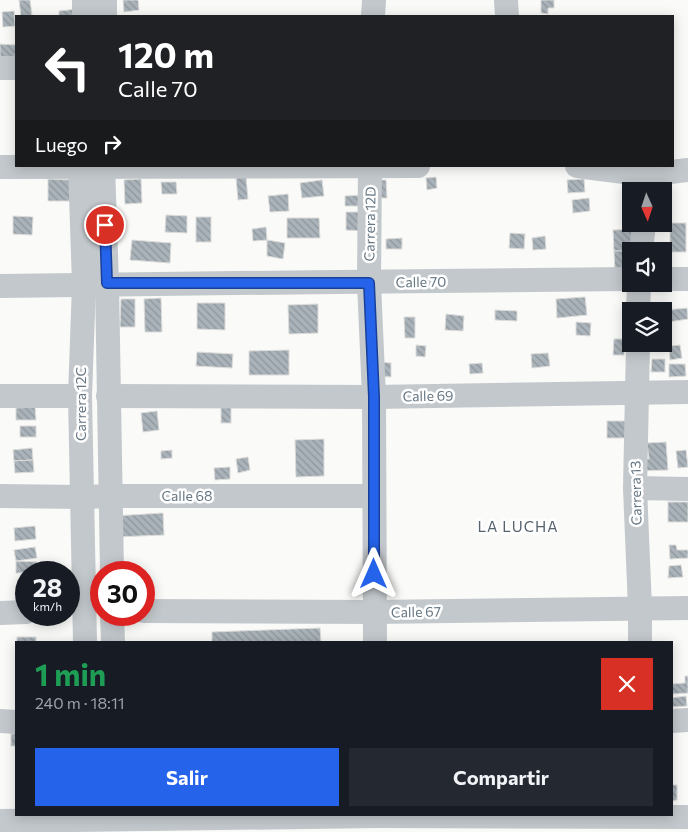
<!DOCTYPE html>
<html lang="es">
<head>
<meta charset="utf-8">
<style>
  body { margin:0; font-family:Commissioner,sans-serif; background:#242831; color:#f1f3f6; height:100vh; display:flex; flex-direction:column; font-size:19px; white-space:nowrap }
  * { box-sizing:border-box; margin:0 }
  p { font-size:16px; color:#9ea1a6 }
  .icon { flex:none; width:28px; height:28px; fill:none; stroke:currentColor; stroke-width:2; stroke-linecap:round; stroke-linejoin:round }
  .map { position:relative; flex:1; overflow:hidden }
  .side { position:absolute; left:15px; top:641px; width:658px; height:175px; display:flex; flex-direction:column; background:#171b24; border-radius:0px; box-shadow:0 2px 12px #0003 }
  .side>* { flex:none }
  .hud { position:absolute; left:15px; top:15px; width:659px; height:152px; border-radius:0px; box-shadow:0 2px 12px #0003; background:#202124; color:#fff; overflow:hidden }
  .needle { width:32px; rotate:177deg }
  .controls { position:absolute; left:622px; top:182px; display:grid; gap:10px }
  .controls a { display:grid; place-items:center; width:50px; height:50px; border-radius:0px; background:#171b24; box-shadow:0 2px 12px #0003; font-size:25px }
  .speed { position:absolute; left:15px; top:561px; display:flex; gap:10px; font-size:25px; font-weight:700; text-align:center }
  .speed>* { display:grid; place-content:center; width:65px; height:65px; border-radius:50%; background:#171b24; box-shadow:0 2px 12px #0003; line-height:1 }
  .speed small { font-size:12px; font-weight:400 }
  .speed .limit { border:8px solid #d22; background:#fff; color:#111 }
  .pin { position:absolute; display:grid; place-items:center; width:42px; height:42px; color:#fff; margin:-21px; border:2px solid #fff; border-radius:50%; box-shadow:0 1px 5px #0007 }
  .me { position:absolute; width:55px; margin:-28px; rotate:0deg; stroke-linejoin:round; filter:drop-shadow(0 0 4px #0008) }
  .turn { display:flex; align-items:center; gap:18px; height:105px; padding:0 20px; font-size:22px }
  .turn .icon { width:65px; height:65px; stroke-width:2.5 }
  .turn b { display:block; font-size:35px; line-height:42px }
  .then { display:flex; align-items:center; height:48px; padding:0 20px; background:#0003; gap:10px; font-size:19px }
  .round { display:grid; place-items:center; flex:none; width:52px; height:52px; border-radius:0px; background:#242831 }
  .headline { display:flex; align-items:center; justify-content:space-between; height:85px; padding:0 20px }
  h1 { font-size:30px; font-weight:700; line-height:38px; color:#1e9e55 }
  .button { display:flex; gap:10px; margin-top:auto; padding:10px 20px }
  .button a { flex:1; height:58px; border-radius:0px; background:#2563eb; color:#fff; font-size:20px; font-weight:700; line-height:58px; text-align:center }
  .button a+a { background:#242831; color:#f1f3f6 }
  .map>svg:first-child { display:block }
  .building { fill:url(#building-back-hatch); stroke:#dcdcda }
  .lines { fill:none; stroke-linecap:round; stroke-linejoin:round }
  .minor { stroke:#c3c8cc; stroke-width:24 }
  .route-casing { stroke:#184099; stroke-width:12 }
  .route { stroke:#2563eb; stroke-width:9 }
  .labels { text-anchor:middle; stroke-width:5; stroke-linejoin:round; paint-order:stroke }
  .street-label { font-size:14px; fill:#657683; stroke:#fff }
  .neighbourhood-label { font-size:15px; letter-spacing:1px; fill:#57646e; stroke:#fff }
</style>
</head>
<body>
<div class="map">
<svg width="688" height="832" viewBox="0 0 688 832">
  <defs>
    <pattern id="building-back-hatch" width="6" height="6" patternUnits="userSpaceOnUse" patternTransform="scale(1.25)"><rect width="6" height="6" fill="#aab3b9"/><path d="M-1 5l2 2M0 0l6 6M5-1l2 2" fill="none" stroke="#8e969c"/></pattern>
  </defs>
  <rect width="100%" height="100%" fill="#fafaf8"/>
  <g class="building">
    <polygon points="19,0 30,0 32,15 21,16"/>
    <polygon points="123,0 138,0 139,10 124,12"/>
    <polygon points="541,0 554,0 554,8 548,8 548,14 541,13"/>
    <polygon points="78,9 79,16 59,16 59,11"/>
    <polygon points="14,11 15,26 3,27 2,12"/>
    <polygon points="0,44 16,45 15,58 0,57"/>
    <polygon points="246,177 248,199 238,200 236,178"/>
    <polygon points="436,177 437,188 427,190 426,178"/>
    <polygon points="48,179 71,180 71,201 48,201"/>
    <polygon points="141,179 142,203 125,204 124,180"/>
    <polygon points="584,179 585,192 568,193 567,180"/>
    <polygon points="322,180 324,196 302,198 300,183"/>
    <polygon points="376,180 386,180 387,198 377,198"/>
    <polygon points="161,182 176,182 177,194 162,194"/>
    <polygon points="288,194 289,211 270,212 268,196"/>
    <polygon points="363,195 363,206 345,206 345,196"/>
    <polygon points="589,198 590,211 573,213 572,200"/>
    <polygon points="346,212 364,212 364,231 346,230"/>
    <polygon points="166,215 187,216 187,233 165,232"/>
    <polygon points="13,216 33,217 32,235 13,234"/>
    <rect x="196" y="217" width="15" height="25"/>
    <polygon points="287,218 319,218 320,238 287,238"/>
    <rect x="670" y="223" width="16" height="29"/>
    <polygon points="266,227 267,240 253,241 252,229"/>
    <polygon points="641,229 631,251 631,264 627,264 626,251 614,251 613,230"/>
    <polygon points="510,233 525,234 524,249 509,248"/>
    <polygon points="545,236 546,249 533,250 532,238"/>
    <polygon points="402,238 402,249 386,249 386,239"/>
    <polygon points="132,240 171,243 170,263 130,260"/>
    <polygon points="267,240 285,243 283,259 267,256"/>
    <polygon points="614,251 626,251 627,272 615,272"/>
    <polygon points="585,297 587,315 557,318 556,299"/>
    <polygon points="161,298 162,332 145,332 144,299"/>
    <polygon points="121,299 135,299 135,327 120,327"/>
    <polygon points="197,303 225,303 225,330 197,329"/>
    <polygon points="318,304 318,333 289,334 288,305"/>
    <polygon points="687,308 688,319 668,322 667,310"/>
    <polygon points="495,310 517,311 517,321 495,320"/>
    <polygon points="446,314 464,316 463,331 445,330"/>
    <polygon points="404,317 415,317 415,338 405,338"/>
    <polygon points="576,322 591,323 590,336 576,335"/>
    <polygon points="614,339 625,339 624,355 613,355"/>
    <polygon points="416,345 426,346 425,357 416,356"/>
    <polygon points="680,345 682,358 670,360 669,346"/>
    <polygon points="289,350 289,375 249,375 249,351"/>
    <polygon points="197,352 233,354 232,368 196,366"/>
    <polygon points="548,353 550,366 532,368 531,354"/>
    <polygon points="652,359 665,359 665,372 651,372"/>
    <polygon points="376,362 391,363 391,377 375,376"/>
    <polygon points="482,363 483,373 470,374 469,364"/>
    <polygon points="669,364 685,364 686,376 669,377"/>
    <rect x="221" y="404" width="10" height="19"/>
    <polygon points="35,407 36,420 16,420 16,408"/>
    <polygon points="157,411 159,430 143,432 141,413"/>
    <rect x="607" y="421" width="25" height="17"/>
    <rect x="20" y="426" width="16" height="11"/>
    <polygon points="324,439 324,476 296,477 295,440"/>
    <polygon points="666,442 668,470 637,471 637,460 649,459 647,443"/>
    <polygon points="32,448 33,460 14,461 13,450"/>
    <polygon points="172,450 172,458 161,459 161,451"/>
    <polygon points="686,450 688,467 678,468 676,451"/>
    <polygon points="248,457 250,470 238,473 236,459"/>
    <polygon points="33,460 34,472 15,473 14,461"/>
    <polygon points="230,467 230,479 215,480 214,468"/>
    <rect x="668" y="502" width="20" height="20"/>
    <polygon points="163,513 164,535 115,537 114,516"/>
    <polygon points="35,526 36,539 15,541 14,528"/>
    <polygon points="669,545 676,545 677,550 688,550 688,558 670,559"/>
    <polygon points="35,547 37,558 16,561 14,550"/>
    <polygon points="16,561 37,562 37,572 16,573"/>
    <polygon points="681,565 683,577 668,578 669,566"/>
    <polygon points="320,628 321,642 212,642 212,632"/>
    <rect x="17" y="637" width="19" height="5"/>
    <polygon points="685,676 688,676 688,693 672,694 672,684 685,683"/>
    <polygon points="686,696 687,706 671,707 671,698"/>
    <rect x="11" y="734" width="5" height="12"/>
    <polygon points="671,785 677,785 677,800 671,801"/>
  </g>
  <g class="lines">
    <g class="minor">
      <polyline points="84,0 84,16"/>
      <polyline points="506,0 507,16"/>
      <polyline points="105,16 105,0"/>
      <polyline points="373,16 374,0"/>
      <polyline points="0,68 16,68"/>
      <polyline points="80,166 84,284 80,396 85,642"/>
      <polyline points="103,166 107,283 112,572"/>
      <polyline points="370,166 369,283 374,397 375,642"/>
      <polyline points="577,166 647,175 688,170"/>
      <polyline points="0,167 418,166"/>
      <polyline points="641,251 644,224"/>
      <polyline points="664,279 688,279"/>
      <path d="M0,286C210,282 421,282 631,279"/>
      <polyline points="638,311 639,284"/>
      <polyline points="638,344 635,488 640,608 640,642"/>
      <polyline points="0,396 80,396"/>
      <polyline points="108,396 374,397 688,392"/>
      <polyline points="635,488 688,489"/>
      <polyline points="0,496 83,497 110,496 374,496"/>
      <polyline points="144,611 374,612 688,608"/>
      <polyline points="0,613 26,612"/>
      <polyline points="112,615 113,642"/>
      <polyline points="0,721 16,722"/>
      <polyline points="671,721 688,720"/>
      <polyline points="0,821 378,816 688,817"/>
    </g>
  </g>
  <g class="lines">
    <defs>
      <polyline id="route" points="105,225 107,283 369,283 374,397 374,574"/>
    </defs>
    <use href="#route" class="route-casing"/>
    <use href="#route" class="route"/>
  </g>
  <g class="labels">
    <g class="street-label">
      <text transform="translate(370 224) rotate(-89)" y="5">Carrera 12D</text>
      <text transform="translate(421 282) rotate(-1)" y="5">Calle 70</text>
      <text transform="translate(428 396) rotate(-1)" y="5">Calle 69</text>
      <text transform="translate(81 404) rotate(-90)" y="5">Carrera 12C</text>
      <text transform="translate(636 493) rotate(-91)" y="5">Carrera 13</text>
      <text x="187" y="501">Calle 68</text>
      <text transform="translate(416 612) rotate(-1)" y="5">Calle 67</text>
    </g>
    <g class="neighbourhood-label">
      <text x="518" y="532">LA LUCHA</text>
    </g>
  </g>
</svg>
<div class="controls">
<a><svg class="needle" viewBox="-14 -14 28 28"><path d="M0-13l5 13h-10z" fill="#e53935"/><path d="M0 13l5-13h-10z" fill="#9ea1a6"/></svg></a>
<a><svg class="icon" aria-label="sound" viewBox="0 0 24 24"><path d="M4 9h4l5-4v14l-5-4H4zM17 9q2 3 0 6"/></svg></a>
<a><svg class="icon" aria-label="layers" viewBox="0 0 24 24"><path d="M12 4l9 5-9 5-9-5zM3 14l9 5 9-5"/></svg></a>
</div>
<div class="speed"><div>28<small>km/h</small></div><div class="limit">30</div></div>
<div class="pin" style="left:105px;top:225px;background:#d93025"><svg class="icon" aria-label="arrive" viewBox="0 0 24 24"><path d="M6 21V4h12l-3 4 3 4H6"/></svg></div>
<svg class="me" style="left:374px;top:574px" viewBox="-20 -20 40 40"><path d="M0-17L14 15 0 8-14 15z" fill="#2563eb" stroke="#fff" stroke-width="4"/></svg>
<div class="hud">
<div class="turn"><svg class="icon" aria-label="left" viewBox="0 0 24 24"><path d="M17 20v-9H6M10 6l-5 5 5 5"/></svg><div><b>120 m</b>Calle 70</div></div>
<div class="then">Luego<svg class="icon" aria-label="right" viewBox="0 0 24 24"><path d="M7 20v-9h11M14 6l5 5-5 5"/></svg></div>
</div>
<section class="side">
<div class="headline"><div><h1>1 min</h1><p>240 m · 18:11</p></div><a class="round" style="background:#d93025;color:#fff"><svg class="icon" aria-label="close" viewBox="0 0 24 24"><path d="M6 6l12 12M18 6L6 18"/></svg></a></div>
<div class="button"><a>Salir</a><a>Compartir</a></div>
</section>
</div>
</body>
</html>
